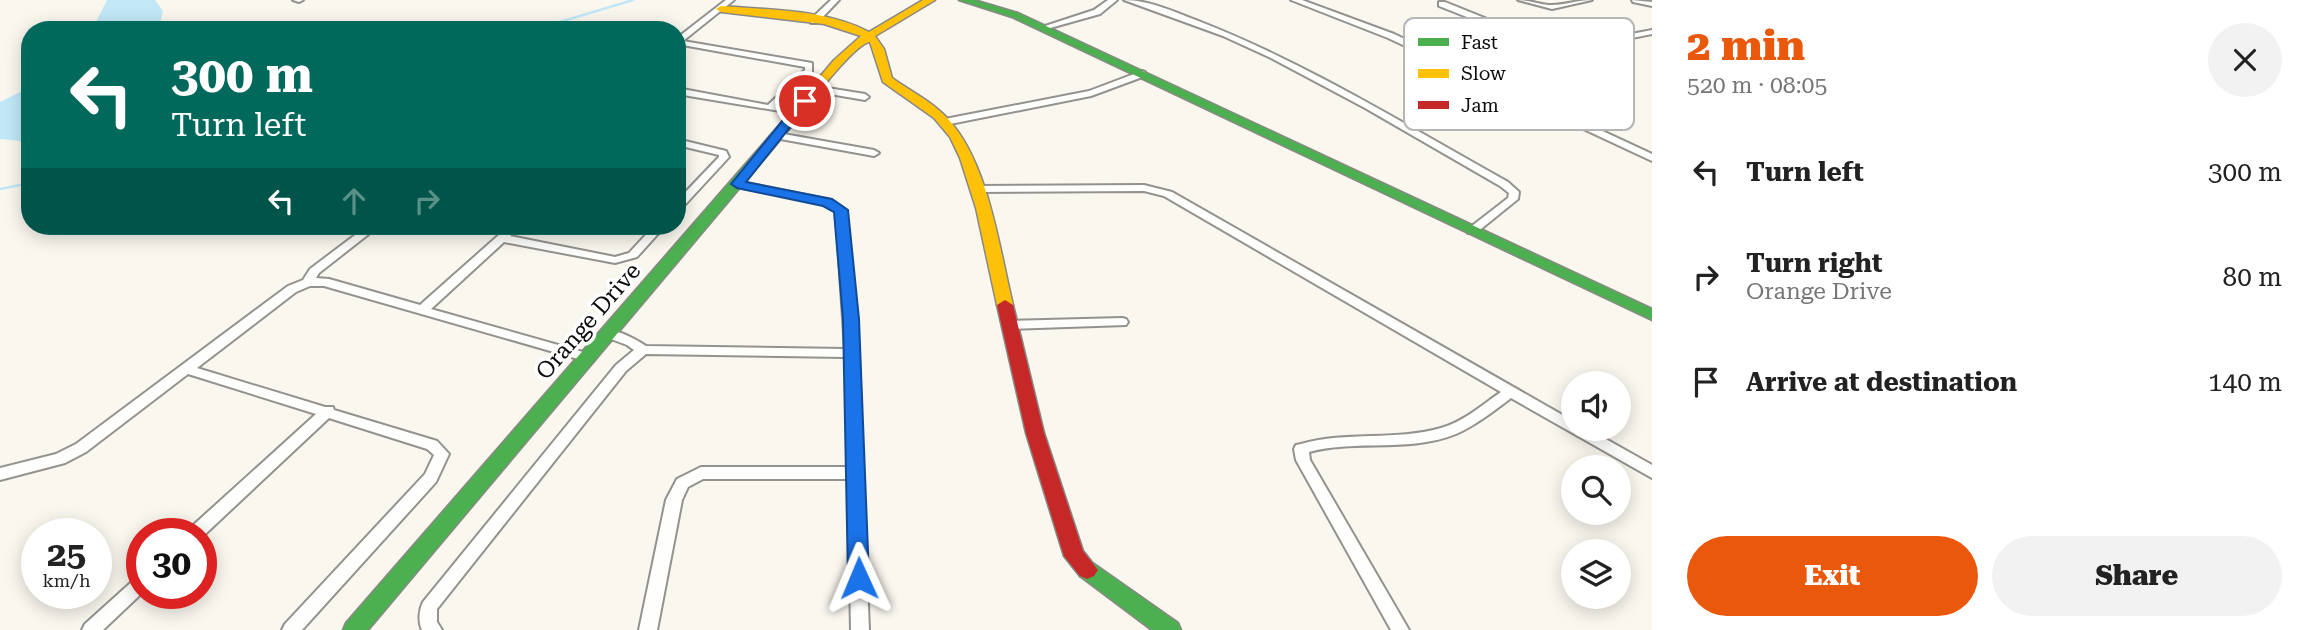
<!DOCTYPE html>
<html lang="en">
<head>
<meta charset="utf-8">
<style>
  body { margin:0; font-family:"Roboto Serif",serif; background:#f2f2f2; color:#222; height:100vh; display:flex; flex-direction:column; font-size:26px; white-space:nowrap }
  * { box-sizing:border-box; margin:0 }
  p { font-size:23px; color:#767676 }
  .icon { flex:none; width:38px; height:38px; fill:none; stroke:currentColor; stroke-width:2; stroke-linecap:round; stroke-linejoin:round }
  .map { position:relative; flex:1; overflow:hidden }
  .drawer { display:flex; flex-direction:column; background:#fff; width:665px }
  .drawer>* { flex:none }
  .guide { position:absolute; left:21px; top:21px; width:665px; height:214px; border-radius:28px; box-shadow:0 4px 18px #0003; background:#00695c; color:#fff; overflow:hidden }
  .buttons { position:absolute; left:1561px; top:371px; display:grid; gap:14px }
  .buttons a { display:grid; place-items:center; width:70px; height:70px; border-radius:50%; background:#fff; box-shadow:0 4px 18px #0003; font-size:35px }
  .speed { position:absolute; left:21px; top:518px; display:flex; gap:14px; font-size:35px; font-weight:700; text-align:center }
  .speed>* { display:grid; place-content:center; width:91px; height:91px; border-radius:50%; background:#fff; box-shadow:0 4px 18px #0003; line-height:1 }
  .speed small { font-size:18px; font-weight:400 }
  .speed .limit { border:10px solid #d22; background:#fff; color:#111 }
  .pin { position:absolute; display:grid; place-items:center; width:60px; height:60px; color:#fff; margin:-30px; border:4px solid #fff; border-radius:50%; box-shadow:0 2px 7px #0007 }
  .me { position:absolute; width:77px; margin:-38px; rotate:359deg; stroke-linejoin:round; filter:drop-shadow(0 0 5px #0008) }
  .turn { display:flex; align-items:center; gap:24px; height:147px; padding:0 35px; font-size:32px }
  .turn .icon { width:91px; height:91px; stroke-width:2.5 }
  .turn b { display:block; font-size:49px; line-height:60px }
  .lanes { display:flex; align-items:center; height:66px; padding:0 35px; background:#0003; justify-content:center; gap:35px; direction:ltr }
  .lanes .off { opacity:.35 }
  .round { display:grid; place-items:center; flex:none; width:74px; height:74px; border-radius:37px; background:#f2f2f2 }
  .overview { display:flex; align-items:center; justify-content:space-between; height:119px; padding:0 35px }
  h1 { font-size:42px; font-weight:800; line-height:52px; color:#ea580c }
  .button { display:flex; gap:14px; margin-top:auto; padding:14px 35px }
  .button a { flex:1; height:80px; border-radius:42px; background:#ea580c; color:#fff; font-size:28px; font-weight:800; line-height:80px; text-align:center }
  .button a+a { background:#f2f2f2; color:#222 }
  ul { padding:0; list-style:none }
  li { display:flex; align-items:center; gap:21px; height:105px; padding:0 35px }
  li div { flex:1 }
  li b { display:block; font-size:26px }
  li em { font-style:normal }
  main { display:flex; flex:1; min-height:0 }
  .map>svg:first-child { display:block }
  .water { fill:#c2e8f7 }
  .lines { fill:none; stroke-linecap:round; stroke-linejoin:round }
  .stream { stroke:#c2e8f7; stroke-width:2.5 }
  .street-casing { stroke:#93928e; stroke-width:4 }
  .fast-casing { stroke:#8a8885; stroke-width:3 }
  .slow-casing { stroke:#8a8885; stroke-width:3 }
  .jam-casing { stroke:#8a8885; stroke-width:3 }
  .street { fill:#fefefd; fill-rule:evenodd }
  .fast { fill:#4caf50; fill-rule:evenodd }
  .slow { fill:#ffc107; fill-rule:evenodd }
  .jam { fill:#c62828; fill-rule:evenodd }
  .route { fill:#1a73e8; stroke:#114b97; stroke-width:2 }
  .labels { text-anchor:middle; stroke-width:7; stroke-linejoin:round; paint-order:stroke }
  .street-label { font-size:23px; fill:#0c0c0c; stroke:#fff }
  .key { fill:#fff; stroke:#b6b6b6; stroke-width:2 }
  .key-label { font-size:19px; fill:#0c0c0c }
</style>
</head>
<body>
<main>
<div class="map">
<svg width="1652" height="630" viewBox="0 0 1652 630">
  <rect width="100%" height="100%" fill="#faf7ef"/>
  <g class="water">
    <polygon points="107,0 155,0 163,11 160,24 154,30 92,30"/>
    <polygon points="30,87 30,142 0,139 0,102"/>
  </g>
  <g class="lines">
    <g class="stream">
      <polyline points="533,30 633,0"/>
      <polyline points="0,189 30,183"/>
    </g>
    <defs>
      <g id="street">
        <polygon points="293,0 303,0 299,2"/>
        <polygon points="726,0 734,0 683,41 812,63 812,73 777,106 798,110 798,114 677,94 677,88 768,105 805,70 805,67 677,44 677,38"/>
        <polygon points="831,0 839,0 817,23 811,23 811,19"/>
        <polygon points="1108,0 1117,0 1100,14 1043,30 1039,28 1094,10"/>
        <path d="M1124,0C1150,0 1177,13 1201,22C1308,64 1407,126 1508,182L1519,192L1518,199L1476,233H1468L1467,231L1468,229L1508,198L1509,193L1500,186L1365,108L1271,58L1223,36Z"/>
        <polygon points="1291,0 1302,0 1394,34 1652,154 1652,161 1388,38"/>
        <path d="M1518,0C1530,0 1541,5 1552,5C1565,5 1578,0 1592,0L1552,9Z"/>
        <polygon points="1632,0 1652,2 1652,6 1633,2"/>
        <polygon points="1439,2 1445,2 1559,48 1652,30 1652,34 1558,53 1439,6"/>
        <polygon points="1142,71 1145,72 1145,76 1091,96 945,125 940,122 945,119 1089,91"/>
        <polygon points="815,86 865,94 869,97 865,100 812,91 811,89"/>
        <polygon points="778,133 874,150 879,153 874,156 775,138 773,136"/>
        <polygon points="677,139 726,151 729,157 681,209 677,210 677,201 719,157 719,155 677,145"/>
        <path d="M737,181L831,200L846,210L857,319L869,630H851L848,479H703L688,487L682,500L657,630H639L666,500L677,479L701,467H848L846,357L646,354L626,371L437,609V622L442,630H422C418,622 419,610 423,602L616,365L634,350L627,345L603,336L601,333L603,330C617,329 634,338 646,346L845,349L836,211L824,204L733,186L732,184Z"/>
        <path d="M1144,185L1172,192L1573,421V429H1588L1652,465V478L1511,398C1494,411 1476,425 1456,434C1409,453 1357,439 1309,452L1310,460L1409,630H1391L1296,460L1294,449L1296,445L1301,444C1347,431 1395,441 1441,428C1463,422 1482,405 1501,392L1164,196L1144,191L978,192L973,189L978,186Z"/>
        <polygon points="367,226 379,226 319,273 316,278 329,279 420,305 509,226 520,226 510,236 615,257 629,253 654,226 665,226 637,257 615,263 504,242 431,309 590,354 591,357 590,360 585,361 324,286 310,286 296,292 197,368 325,407 333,407 334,410 437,441 449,454 436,482 302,630 282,630 285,624 425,474 434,455 427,449 329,418 201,538 201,534 187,534 189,529 316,414 188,374 86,452 65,463 0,480 0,468 56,454 76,444 288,286 303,280 310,269"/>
        <polygon points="1122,318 1126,319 1128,322 1126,325 1010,329 1004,325 1010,321"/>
        <polygon points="142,576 142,593 103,630 82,630 85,624 136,578"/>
      </g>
      <g id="fast">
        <polygon points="959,0 974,0 1018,13 1652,309 1652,320 1012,17"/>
        <polygon points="786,121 790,122 790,128 368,630 343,630 346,623 782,122"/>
        <polygon points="1087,561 1094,564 1178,623 1181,630 1152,630 1080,576 1076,570 1080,564"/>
      </g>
      <path id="slow" d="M923,0H935L875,36L884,49L892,78C910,91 933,102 948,119C989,164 999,248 1013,305L1010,308H1000L997,305L976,208L960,158L950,137L934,118L883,82L870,42C854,43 804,111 790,128H782V122L834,60L861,36L824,24L721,12L716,9L721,6C768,10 826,9 869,32Z"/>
      <polygon id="jam" points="1005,300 1013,305 1044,433 1083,551 1098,570 1094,576 1087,579 1080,576 1064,556 1026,433 997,305"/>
    </defs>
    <use href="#street" class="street-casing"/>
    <use href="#fast" class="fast-casing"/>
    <use href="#slow" class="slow-casing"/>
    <use href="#jam" class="jam-casing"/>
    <use href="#street" class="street"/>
    <use href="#fast" class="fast"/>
    <use href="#slow" class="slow"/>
    <use href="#jam" class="jam"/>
  </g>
  <polygon class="route" points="801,98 811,101 746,182 832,199 848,210 859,319 869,578 866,584 859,587 851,584 848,578 843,319 834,212 823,206 737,188 731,184"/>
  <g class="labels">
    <g class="street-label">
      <text transform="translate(588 321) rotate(-49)" y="8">Orange Drive</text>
    </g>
  </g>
  <rect x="1404" y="18" width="230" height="112" rx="10" class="key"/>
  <rect x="1418" y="38" width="31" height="8" fill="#4caf50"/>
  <rect x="1418" y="69" width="31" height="9" fill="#ffc107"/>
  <rect x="1418" y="101" width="31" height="8" fill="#c62828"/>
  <g class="key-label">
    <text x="1461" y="49">Fast</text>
    <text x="1461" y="80">Slow</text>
    <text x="1461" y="112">Jam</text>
  </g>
</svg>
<div class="buttons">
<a><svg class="icon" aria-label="sound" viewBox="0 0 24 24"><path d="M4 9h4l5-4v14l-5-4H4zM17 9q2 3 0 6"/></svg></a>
<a><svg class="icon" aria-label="search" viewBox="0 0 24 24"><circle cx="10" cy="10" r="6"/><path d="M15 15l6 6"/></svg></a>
<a><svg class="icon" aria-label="layers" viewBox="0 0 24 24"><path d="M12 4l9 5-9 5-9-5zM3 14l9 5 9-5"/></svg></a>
</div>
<div class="speed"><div>25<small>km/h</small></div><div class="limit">30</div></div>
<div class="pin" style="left:805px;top:101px;background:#d93025"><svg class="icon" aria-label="arrive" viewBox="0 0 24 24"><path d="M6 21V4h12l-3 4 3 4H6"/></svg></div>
<svg class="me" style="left:859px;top:578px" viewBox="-20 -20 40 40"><path d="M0-17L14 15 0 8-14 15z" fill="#1a73e8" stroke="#fff" stroke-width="4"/></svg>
<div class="guide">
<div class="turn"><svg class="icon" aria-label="left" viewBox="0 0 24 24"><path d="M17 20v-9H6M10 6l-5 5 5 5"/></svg><div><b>300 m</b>Turn left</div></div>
<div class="lanes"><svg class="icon" aria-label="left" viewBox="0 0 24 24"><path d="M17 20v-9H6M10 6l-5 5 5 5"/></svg><svg class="icon off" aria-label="ahead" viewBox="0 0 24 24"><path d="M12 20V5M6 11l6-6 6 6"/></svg><svg class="icon off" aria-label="right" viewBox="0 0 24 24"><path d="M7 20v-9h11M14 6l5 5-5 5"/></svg></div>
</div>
</div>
<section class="drawer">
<div class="overview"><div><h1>2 min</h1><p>520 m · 08:05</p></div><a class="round"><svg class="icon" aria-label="close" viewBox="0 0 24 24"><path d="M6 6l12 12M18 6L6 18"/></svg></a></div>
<ul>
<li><svg class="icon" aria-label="left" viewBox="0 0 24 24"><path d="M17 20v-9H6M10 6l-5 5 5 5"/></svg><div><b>Turn left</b></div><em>300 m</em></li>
<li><svg class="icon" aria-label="right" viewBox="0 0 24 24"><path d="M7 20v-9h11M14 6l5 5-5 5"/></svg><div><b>Turn right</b><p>Orange Drive</p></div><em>80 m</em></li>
<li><svg class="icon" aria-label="arrive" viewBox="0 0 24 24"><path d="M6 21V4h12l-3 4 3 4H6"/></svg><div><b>Arrive at destination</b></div><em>140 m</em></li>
</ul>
<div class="button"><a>Exit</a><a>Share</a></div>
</section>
</main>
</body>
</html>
